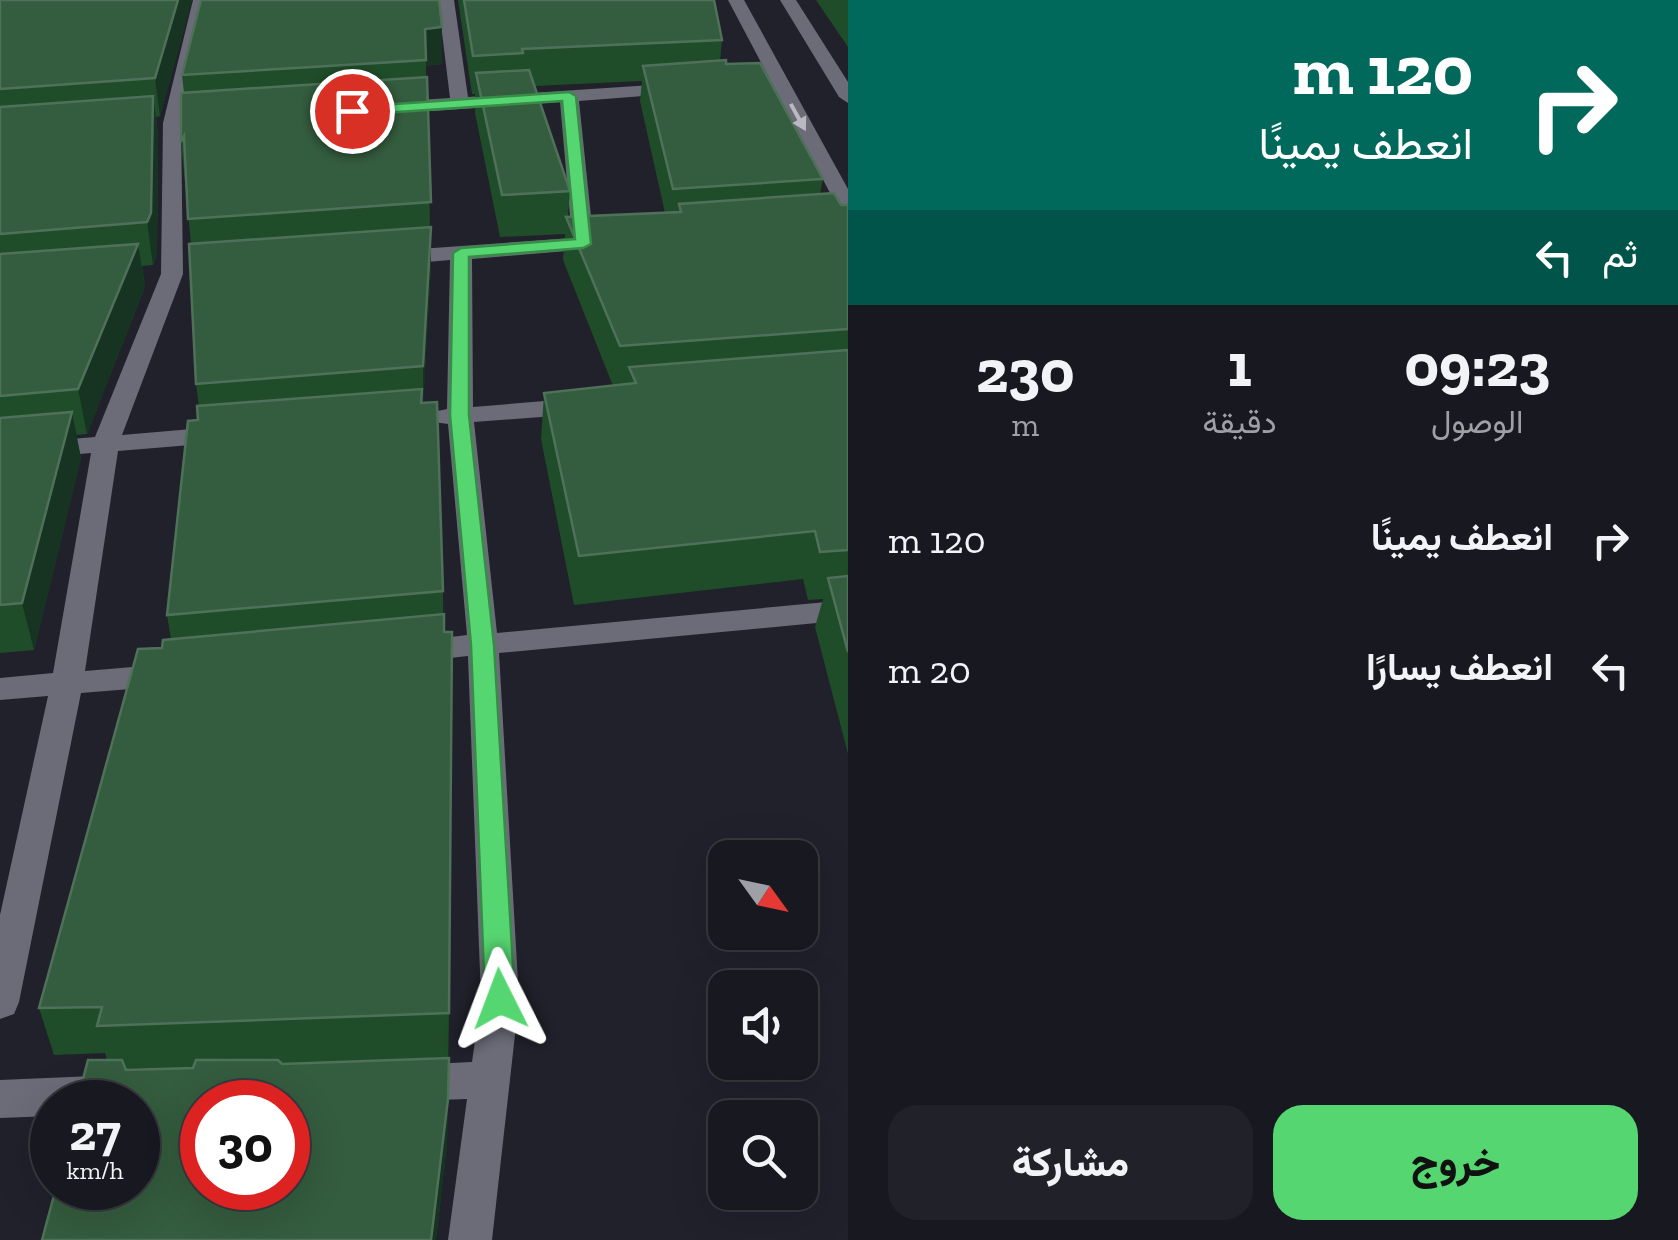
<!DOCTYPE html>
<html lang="ar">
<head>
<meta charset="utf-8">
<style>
  body { margin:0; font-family:"Zilla Slab",Vazirmatn,serif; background:#212229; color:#f1f3f6; direction:rtl; height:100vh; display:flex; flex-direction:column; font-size:38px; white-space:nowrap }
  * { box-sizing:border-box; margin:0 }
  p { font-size:32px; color:#9fa0a5 }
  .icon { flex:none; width:55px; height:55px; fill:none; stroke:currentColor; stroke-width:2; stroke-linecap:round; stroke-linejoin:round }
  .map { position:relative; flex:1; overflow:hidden; direction:ltr }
  .side { display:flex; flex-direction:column; background:#181920; width:830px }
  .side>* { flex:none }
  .hud { background:#00695c; color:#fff; overflow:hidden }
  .needle { width:65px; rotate:123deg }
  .buttons { position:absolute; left:708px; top:840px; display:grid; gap:20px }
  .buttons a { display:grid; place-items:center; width:110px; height:110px; border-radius:20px; background:#181920; box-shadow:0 10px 40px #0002,0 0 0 2px #36383e; font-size:50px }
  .speed { position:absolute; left:30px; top:1080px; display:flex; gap:20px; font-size:50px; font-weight:700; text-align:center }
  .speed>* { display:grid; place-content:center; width:130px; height:130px; border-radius:50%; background:#181920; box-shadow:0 10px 40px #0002,0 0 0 2px #36383e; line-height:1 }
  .speed small { font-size:25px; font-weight:400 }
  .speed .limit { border:15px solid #d22; background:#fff; color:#111 }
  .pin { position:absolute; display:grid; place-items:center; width:85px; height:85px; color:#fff; margin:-42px; border:5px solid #fff; border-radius:50%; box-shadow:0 2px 10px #0007 }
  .me { position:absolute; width:110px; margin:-55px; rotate:357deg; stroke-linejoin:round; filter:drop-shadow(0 0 8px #0008) }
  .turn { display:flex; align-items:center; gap:35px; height:210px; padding:0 40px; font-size:45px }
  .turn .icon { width:130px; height:130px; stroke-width:2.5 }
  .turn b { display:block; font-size:70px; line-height:85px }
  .then { display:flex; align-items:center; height:95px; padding:0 40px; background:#0003; gap:20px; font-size:38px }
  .eta { display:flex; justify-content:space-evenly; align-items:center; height:170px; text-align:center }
  .eta b { font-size:60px; font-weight:800; line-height:70px }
  .primary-button { display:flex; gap:20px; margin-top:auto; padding:20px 40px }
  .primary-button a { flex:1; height:115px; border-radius:30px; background:#56d671; color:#111; font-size:40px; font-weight:800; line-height:115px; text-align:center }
  .primary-button a+a { background:#212229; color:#f1f3f6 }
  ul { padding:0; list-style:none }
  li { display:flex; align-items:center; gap:30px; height:130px; padding:0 40px }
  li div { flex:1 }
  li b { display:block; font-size:38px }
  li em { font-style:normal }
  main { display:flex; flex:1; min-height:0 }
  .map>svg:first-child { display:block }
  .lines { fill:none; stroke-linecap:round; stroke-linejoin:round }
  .street { fill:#6b6c78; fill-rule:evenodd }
  .secondary { fill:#6b6c78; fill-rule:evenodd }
  .wall { fill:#1f4c29; fill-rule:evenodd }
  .shaded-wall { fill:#163421 }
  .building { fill:#345c3e; stroke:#4f7159; stroke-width:2.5; fill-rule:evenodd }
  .oneway { fill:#b8b9c1 }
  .route { fill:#56d671; stroke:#388b49; stroke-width:2.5 }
</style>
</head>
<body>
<main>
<section class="side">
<div class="hud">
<div class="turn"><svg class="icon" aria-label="right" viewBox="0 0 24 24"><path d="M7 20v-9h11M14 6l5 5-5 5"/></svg><div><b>120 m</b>انعطف يمينًا</div></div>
<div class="then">ثم<svg class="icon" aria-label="left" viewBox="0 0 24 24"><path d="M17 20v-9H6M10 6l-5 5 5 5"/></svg></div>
</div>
<div class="eta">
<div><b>09:23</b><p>الوصول</p></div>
<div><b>1</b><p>دقيقة</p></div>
<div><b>230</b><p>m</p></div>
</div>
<ul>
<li><svg class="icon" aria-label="right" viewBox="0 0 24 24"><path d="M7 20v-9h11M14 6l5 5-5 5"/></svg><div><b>انعطف يمينًا</b></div><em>120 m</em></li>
<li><svg class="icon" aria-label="left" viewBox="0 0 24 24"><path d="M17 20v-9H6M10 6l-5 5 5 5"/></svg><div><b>انعطف يسارًا</b></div><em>20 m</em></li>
</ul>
<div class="primary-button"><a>خروج</a><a>مشاركة</a></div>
</section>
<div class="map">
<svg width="848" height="1240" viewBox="0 0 848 1240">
  <rect width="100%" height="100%" fill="#20212b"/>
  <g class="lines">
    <g class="street">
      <polygon points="193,0 209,0 181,123 183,274 122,435 227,426 240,434 227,442 118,451 85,671 168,664 179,667 184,675 179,683 168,686 81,693 19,1002 14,1014 0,1019 0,915 48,696 0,700 0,678 53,673 91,453 0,461 0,445 95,437 161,274 163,123"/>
      <polygon points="438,0 454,0 468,97 682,83 691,88 682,93 579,101 593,236 614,237 617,242 614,247 472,259 473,407 581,398 594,406 581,414 474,422 497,633 848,600 848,620 499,653 519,999 492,1240 448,1240 467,1099 408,1101 394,1096 388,1083 394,1070 408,1065 472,1062 481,999 468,656 413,662 402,659 398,651 402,643 467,635 448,424 433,422 429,417 433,412 447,409 450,260 392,265 381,258 392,251 572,238 560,102 389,114 380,108 389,102 450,98"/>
      <polygon points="117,1075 131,1081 137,1094 133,1102 52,1102 52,1116 0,1118 0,1080"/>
    </g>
    <g class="secondary">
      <polygon points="728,0 744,0 848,189 848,214 838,208"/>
      <polygon points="780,0 796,0 848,82 848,103 839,97"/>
    </g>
  </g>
  <g class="wall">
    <polygon points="0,0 192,0 160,116 156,117 158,135 157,255 153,265 142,266 145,287 87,434 76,435 81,458 34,650 0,653"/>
    <path d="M458,0H714L722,40L720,61L726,64L823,179L820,194L841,205H848V754L815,627L823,599L808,600L803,579L574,605L541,439L544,393L613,386L563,260L565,234L500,237L475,113V94H472ZM642,81L640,101L665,213L568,217L570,191L534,86Z"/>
    <polygon points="816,0 848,0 848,47"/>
    <polygon points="442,27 442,64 426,66 431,265 423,403 443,591 449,1013 447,1144 436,1240 42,1240 107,1060 105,1053 54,1055 39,1008 162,648 171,639 167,615 198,420 199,406 196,384 191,244 181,142 184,93 182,75"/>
  </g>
  <g class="shaded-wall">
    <polygon points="178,0 192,0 160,116 155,78"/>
    <polygon points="442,27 442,64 426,66 425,29"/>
    <polygon points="153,96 158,135 157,255 153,265 147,222"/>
    <polygon points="431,227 431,265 423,407 423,366"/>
    <polygon points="138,244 145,287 87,434 78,389"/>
    <polygon points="72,412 81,458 34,650 22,603"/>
    <polygon points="448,1099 447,1144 436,1240 431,1240"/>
  </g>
  <g class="building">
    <polygon points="0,0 178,0 155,78 0,89"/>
    <polygon points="201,0 439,0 442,27 425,29 426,60 182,75"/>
    <polygon points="464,0 714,0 722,40 522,49 523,53 473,56"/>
    <polygon points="726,60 726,64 760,63 823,179 673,189 643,66"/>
    <polygon points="529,70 570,191 502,195 476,73"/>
    <polygon points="427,77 431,202 188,219 184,136 181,142 181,93"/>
    <polygon points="153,96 151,213 147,222 0,234 0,107"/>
    <polygon points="834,193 841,205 848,205 848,329 620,346 566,217 681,212 679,204"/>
    <polygon points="431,227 423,366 196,384 189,244"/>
    <polygon points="138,244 78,389 0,396 0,254"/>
    <polygon points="848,350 848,550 820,552 815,531 579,556 544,393 636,383 629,367"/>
    <polygon points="422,389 421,403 437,402 443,591 167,615 188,421 198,420 197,406"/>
    <polygon points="72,412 22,603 0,605 0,418"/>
    <polygon points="848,576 848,652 828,578"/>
    <polygon points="444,614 444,632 452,632 449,1013 97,1026 102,1007 39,1008 138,649 162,648 163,640"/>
    <path d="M449,1058L448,1099L431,1240H42L56,1188H138V1102H77L88,1060H122L126,1070L193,1068L196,1060H278L282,1064ZM202,1102H288V1188H202Z"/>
  </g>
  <defs><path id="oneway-solid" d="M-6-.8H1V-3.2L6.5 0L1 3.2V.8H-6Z" transform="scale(2.5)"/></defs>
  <use class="oneway" href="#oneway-solid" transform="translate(798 117) rotate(61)"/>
  <polygon class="route" points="569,92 576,96 591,244 583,248 469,257 469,415 494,645 515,999 510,1008 500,1012 490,1008 485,999 471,645 450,415 453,253 461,248 575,239 562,101 352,115 345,111 352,107"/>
</svg>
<div class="buttons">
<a><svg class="needle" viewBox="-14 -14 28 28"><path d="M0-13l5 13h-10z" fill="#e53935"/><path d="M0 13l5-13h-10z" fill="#9fa0a5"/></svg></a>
<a><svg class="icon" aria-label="sound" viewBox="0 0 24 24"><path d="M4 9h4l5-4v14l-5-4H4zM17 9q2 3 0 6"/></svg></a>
<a><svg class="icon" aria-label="search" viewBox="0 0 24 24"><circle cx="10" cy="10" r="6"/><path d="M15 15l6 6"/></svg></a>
</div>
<div class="speed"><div>27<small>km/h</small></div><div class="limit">30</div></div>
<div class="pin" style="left:352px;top:111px;background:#d93025"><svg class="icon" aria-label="arrive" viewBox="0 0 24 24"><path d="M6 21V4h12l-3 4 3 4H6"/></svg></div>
<svg class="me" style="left:500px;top:999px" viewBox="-20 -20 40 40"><path d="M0-17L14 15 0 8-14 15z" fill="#56d671" stroke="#fff" stroke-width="4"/></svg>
</div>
</main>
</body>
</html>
